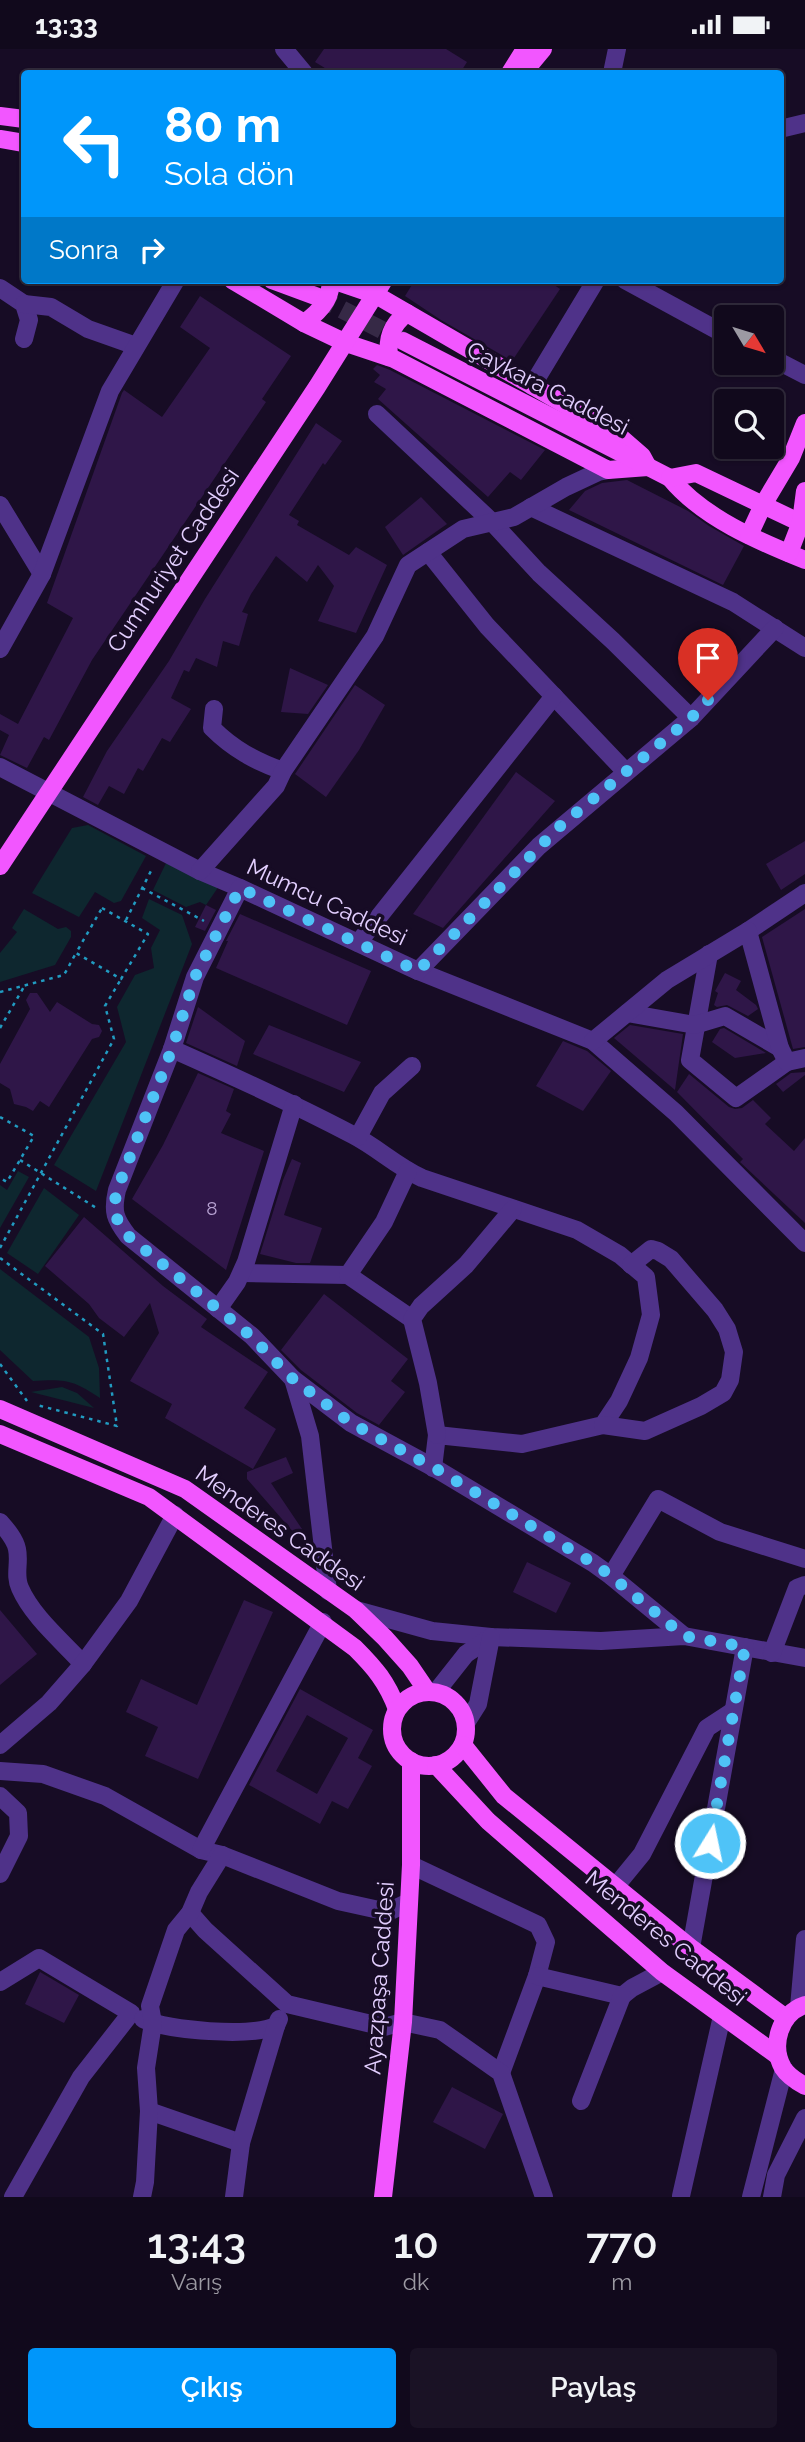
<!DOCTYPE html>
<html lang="tr">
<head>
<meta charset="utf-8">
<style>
  body { margin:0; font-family:Raleway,sans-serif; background:#1a1225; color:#f1f3f6; height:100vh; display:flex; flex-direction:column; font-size:26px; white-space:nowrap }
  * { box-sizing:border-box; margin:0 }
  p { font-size:23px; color:#9c9aa3 }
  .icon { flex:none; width:38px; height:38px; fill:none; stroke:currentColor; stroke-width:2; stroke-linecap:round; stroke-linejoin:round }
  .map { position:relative; height:2148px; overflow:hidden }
  .sheet { display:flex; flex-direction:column; background:#11091c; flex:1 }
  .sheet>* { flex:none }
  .banner { position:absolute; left:21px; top:21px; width:763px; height:214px; border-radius:7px; box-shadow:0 2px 5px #0004,0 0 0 2px #302a3b; background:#0096fa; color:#fff; overflow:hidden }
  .needle { width:46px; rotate:128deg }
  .controls { position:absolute; left:714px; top:256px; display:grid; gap:14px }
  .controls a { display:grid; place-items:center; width:70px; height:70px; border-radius:7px; background:#11091c; box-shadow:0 2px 5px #0004,0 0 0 2px #302a3b; font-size:35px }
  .pin { position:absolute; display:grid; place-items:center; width:60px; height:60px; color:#fff; margin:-72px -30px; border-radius:50% 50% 50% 0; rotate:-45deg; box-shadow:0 0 7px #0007 }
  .pin .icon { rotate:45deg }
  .me { position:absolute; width:77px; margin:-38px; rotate:10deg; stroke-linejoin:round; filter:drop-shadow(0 0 5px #0008) }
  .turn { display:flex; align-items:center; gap:24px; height:147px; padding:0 28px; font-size:32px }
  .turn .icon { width:91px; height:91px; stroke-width:2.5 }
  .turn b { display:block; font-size:49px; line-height:60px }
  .then { display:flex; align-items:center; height:66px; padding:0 28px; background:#0003; gap:14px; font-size:26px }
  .eta { display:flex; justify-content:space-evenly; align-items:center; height:119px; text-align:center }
  .eta b { font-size:42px; font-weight:600; line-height:49px }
  .cta { display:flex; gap:14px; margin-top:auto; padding:14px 28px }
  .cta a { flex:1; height:80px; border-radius:7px; background:#0096fa; color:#fff; font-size:28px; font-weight:600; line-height:80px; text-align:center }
  .cta a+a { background:#1a1225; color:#f1f3f6 }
  .status { display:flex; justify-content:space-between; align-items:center; height:49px; padding:0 35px; background:#11091c; direction:ltr }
  .status svg { height:19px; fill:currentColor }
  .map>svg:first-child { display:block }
  .green { fill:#0e272f }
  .building { fill:#2f1648; fill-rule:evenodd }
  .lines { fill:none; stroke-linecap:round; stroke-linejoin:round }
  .major-tunnel { stroke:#362946; stroke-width:18; stroke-dasharray:18 9; stroke-linecap:butt }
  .path { stroke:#219bc1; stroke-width:2.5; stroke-dasharray:3.5 5; stroke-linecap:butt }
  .minor { stroke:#4f3289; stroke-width:18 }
  .major { stroke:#f256ff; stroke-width:18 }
  .route { stroke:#4fc3f7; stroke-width:12; stroke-dasharray:0 21.6 }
  .labels { text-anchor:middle; stroke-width:7; stroke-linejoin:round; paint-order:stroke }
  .number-label { font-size:19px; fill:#b6a1d1 }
  .street-label { font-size:23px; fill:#e3cfff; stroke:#170c25 }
</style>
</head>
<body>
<div class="status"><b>13:33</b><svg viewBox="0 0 49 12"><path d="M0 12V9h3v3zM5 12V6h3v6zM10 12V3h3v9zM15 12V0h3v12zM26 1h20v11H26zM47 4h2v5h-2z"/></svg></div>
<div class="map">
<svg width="805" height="2148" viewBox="0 0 805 2148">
  <rect width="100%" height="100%" fill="#170c25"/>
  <g class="green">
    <polygon points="88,776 146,807 121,852 114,854 95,843 79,868 32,844 72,779"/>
    <polygon points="167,812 219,837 206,856 200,853 186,858 153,841"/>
    <polygon points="149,850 182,866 192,895 96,1142 54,1116 126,993 117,958 135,926 154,919 151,899 160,881 142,869"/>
    <polygon points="24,860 58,880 66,878 71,882 71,888 55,916 0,933 0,904 17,883 12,879"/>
    <polygon points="18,1122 29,1128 0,1179 0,1136 7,1141"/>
    <polygon points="44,1139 79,1166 38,1225 7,1204"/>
    <path d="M0,1220L89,1288L99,1319L100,1349C73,1331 66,1330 33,1332L0,1301Z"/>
    <polygon points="62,1338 77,1344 94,1359 31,1343"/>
  </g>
  <g class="building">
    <polygon points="324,0 446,0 467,13 460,24 333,24 315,13"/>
    <polygon points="415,231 547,231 560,240 512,312 441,271 405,247"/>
    <polygon points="200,247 291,307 262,350 266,353 92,611 49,691 44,688 27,719 0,706 9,686 0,681 0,665 18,675 73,569 47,554 122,344 124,341 162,368 210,299 180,278"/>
    <polygon points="377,316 390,321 545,401 521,431 510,423 488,448 378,350 386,340 374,333 380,326 373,320"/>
    <polygon points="316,374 342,392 325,416 323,414 289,466 299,472 297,476 349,506 356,498 387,516 356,584 318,572 334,537 318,516 307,533 276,507 251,545 242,563 248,565 239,597 223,592 217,618 196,609 189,623 184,621 171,649 191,660 170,693 162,689 143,722 138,719 124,745 109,737 98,756 83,748 107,702 169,612 205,550"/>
    <polygon points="627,431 688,462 709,477 744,497 723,536 569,461 585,442 602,434"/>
    <polygon points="421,448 447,475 403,506 385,478"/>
    <polygon points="290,619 328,636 308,665 281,663"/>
    <polygon points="355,636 385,656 359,701 326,748 295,725"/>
    <polygon points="516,723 555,752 443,879 413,865"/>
    <polygon points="805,792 805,825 781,841 766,815"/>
    <polygon points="206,856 216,861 205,882 195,878"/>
    <polygon points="805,860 805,998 793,1000 762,888"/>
    <polygon points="240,865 371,922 347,976 216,919 228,892 226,892"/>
    <polygon points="725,924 741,932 736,941 756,956 758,960 748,967 727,956 717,958 714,956 718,944 715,942"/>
    <polygon points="30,944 37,944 50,963 57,953 92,975 99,976 102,982 99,988 92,990 49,1058 40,1052 33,1062 26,1058 14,1055 10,1040 0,1034 0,1015 30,960 26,951"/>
    <polygon points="198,958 245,992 237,1017 186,994"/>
    <polygon points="269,976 361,1013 344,1043 253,1005"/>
    <polygon points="630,976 683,985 675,1041 614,989"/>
    <polygon points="724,979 766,1004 735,1009 712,993 720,980"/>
    <polygon points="563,992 587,1002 611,1022 583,1062 536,1037"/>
    <polygon points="805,1023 805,1026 783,1043 776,1035 791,1024"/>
    <polygon points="198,1024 234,1040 226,1062 231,1065 221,1084 264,1102 226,1221 132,1150 163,1096"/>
    <polygon points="689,1025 729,1058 735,1060 742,1059 753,1051 771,1069 765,1075 794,1102 805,1089 805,1174 740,1113 743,1110 677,1043"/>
    <polygon points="292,1110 301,1114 284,1166 322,1179 310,1214 296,1214 260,1205 283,1131"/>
    <polygon points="84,1168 163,1237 207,1270 201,1278 268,1323 244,1359 276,1380 253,1420 165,1369 172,1355 130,1332 159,1284 150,1254 124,1288 99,1269 89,1255 45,1217"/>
    <polygon points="324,1245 408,1310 391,1332 405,1343 379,1376 357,1364 301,1321 281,1301"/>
    <polygon points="286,1408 293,1424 271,1434 302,1480 295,1485 247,1430 247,1423"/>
    <polygon points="527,1513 571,1534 556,1564 513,1543"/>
    <polygon points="244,1551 273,1563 198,1730 145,1707 158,1678 126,1663 141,1630 197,1656"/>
    <polygon points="0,1561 37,1605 0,1636"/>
    <path d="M300,1640L373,1681L358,1709L372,1717L348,1760L332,1752L320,1775L249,1736ZM307,1666L348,1689L317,1745L276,1722Z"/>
    <polygon points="40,1923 79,1946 64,1974 25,1955"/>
    <polygon points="452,2038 503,2065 485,2100 433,2073"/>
  </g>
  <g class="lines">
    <polyline class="major-tunnel" points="318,248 403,292"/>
    <g class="path">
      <polyline points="142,839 204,872"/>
      <polygon points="102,859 148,885 121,930 76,904"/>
      <polyline points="126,871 153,818"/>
      <polyline points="0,943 64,926 76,904"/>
      <polyline points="0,979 25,936"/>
      <polyline points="0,1068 34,1087 7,1133 0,1129"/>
      <polyline points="20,1111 98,1160"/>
      <polyline points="0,1199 114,990 105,957 121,930"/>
      <polyline points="0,1209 103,1285 117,1377 37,1356"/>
      <polyline points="0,1315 27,1352"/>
    </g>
    <g class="minor">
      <polyline points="284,0 304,24"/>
      <polyline points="612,24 617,0"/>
      <polyline points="780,80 805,74"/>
      <polyline points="625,231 726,286"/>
      <polyline points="0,239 24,255 29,271 24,290"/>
      <polyline points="24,255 51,258 88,280 136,297"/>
      <polyline points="772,309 805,326"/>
      <polyline points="532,337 596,231"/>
      <polyline points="377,365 491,472 539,524 613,592 691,669"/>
      <polyline points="0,456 42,525"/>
      <polyline points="531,458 733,553 805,599"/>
      <polyline points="428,503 487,577 626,723"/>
      <polyline points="0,600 42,525 110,342 176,231"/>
      <path d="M214,660L212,679C233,700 255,712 283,722"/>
      <polyline points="0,718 200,822 240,839 418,922 593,992 676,1064 805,1194"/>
      <polyline points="200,822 276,737 283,722 375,587 408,516 463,480 514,468 566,438 598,423 608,421"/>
      <path d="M240,839L195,928L172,1000L117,1141C112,1163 115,1170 128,1187L252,1287L293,1330L351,1374L438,1421L593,1514L611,1527L684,1587"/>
      <polyline points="748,882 805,844"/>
      <polyline points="358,894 554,647"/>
      <polyline points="709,905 690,1011 736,1049 787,1013"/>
      <polyline points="418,922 539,797 691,669 775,579"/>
      <polyline points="627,964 695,976 725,967 780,999"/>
      <polyline points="593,992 667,931 748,882 780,999 787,1013 805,1009"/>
      <path d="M172,1000C233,1027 294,1055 353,1086C378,1099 396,1117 422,1129L577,1181L620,1206L646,1228L651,1266L639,1309L619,1352L603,1376L522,1395L437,1386L433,1419"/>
      <polyline points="358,1088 382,1044 412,1017"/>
      <polyline points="242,1224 348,1226 412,1270"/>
      <polyline points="348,1226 384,1173 408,1122"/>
      <polyline points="218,1260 237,1233 246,1213 294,1055"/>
      <polyline points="293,1330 310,1387 328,1542"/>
      <polyline points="603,1376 645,1382 701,1357 723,1344 730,1331 734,1303 727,1280 715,1261 671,1210 658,1202 651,1200 631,1216"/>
      <polyline points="437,1386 428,1334 412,1270 421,1257 466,1216 513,1160"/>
      <path d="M0,1473C7,1481 15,1490 17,1500C20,1514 14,1526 20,1539C32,1567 62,1592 83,1615"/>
      <polyline points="611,1527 658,1450 720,1483 805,1510"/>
      <polyline points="356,1561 432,1582 491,1588 601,1592 684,1587 805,1609"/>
      <polyline points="772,1604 797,1539 805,1536"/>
      <polyline points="436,1643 466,1605 491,1588"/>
      <polyline points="466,1674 478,1655 491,1588"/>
      <polyline points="0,1696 49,1654 83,1615 129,1552 175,1466"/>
      <polyline points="0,1722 43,1725 105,1747 201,1801 222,1806 338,1852 388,1863 409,1853"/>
      <polyline points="0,1747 18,1764 19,1787 0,1825"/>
      <polyline points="201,1801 323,1573"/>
      <polyline points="411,1816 538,1876 546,1893 537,1927 501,2024"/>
      <polyline points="615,1838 642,1805 707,1679 733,1662"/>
      <polyline points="190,1864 205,1881 287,1955 384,1978 403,1973 440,1981 501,2024 544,2148"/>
      <polyline points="691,1899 745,1598"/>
      <polyline points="537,1927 622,1947 632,1939 662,1923"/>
      <polyline points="0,1933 39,1909 131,1964 81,2028 13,2148"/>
      <polyline points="799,1958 805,1890"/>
      <path d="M143,1970C169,1982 250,1988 276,1977L279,1970"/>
      <polyline points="581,2052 622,1947"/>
      <polyline points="149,2062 241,2094"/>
      <polyline points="681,2147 722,1967"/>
      <polyline points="142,2148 145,2133 149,2062 146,2019 153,1974 150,1957 176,1881 190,1864 199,1843 222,1806"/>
      <polyline points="234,2148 241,2094 276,1977"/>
      <polyline points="751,2148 784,2020"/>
      <polyline points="772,2148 776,2126 805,2069"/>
    </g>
    <g class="major">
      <polyline points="510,24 525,0"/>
      <polyline points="523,24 543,0"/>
      <polyline points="0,67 24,70"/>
      <polyline points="0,90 24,94"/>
      <polyline points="232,231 304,274 346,294 394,310 608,421 648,418 642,407 619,387 376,246 332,231"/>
      <polyline points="272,231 318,248"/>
      <path d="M304,274C318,264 333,250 330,231"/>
      <path d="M403,292L670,429C703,469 758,492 805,511"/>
      <path d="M389,308C387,290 391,276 407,264"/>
      <polyline points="670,429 696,424 805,476"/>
      <polyline points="749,486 763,456 791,409 805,374"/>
      <polyline points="789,504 801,473 805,442"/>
      <polyline points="0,817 317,338 384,231"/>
      <polyline points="0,1360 185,1440 356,1561 385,1589 410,1617 427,1642"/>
      <path d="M0,1385L149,1448L355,1599C375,1619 387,1633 397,1660"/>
      <circle cx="429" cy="1680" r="37"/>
      <polyline points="463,1696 504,1747 691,1899 786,1969"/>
      <polyline points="436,1716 488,1772 662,1923 778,2007"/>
      <path d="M805,1956C780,1964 770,1996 783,2019C788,2027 796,2032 805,2037"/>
      <polyline points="383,2148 403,1973 411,1816 411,1712"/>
    </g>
  </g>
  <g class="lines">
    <path class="route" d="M708,651L691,669L559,778L418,922L240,839L195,928L172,1000L117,1141C112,1163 115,1170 128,1187L251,1287L293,1330L351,1374L438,1421L593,1514L611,1527L684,1587L745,1598L710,1794"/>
  </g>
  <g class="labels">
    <g class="number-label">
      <text x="212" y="1166">8</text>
    </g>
    <g class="street-label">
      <text transform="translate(548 339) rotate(27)" y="8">Çaykara Caddesi</text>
      <text transform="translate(173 511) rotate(-56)" y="8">Cumhuriyet Caddesi</text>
      <text transform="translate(327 853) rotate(25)" y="8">Mumcu Caddesi</text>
      <text transform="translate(280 1479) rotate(35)" y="8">Menderes Caddesi</text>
      <text transform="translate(666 1889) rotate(39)" y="8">Menderes Caddesi</text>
      <text transform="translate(379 1929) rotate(-86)" y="8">Ayazpaşa Caddesi</text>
    </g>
  </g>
</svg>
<div class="controls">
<a><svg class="needle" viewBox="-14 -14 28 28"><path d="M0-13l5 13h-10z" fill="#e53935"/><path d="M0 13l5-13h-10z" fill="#9c9aa3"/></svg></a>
<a><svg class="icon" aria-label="search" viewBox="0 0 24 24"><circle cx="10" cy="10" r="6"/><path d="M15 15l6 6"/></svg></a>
</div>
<div class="pin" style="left:708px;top:651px;background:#d93025"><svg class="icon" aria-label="arrive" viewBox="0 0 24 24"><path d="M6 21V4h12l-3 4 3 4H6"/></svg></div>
<svg class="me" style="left:710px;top:1794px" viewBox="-20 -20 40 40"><circle r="17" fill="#4fc3f7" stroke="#fff" stroke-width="3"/><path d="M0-11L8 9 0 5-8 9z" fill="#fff"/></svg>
<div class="banner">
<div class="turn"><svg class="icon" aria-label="left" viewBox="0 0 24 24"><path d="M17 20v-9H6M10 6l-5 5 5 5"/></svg><div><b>80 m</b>Sola dön</div></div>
<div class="then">Sonra<svg class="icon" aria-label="right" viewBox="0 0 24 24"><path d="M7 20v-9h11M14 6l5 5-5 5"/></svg></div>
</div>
</div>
<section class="sheet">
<div class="eta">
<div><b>13:43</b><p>Varış</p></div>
<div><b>10</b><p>dk</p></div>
<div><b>770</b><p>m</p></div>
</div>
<div class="cta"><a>Çıkış</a><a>Paylaş</a></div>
</section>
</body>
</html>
